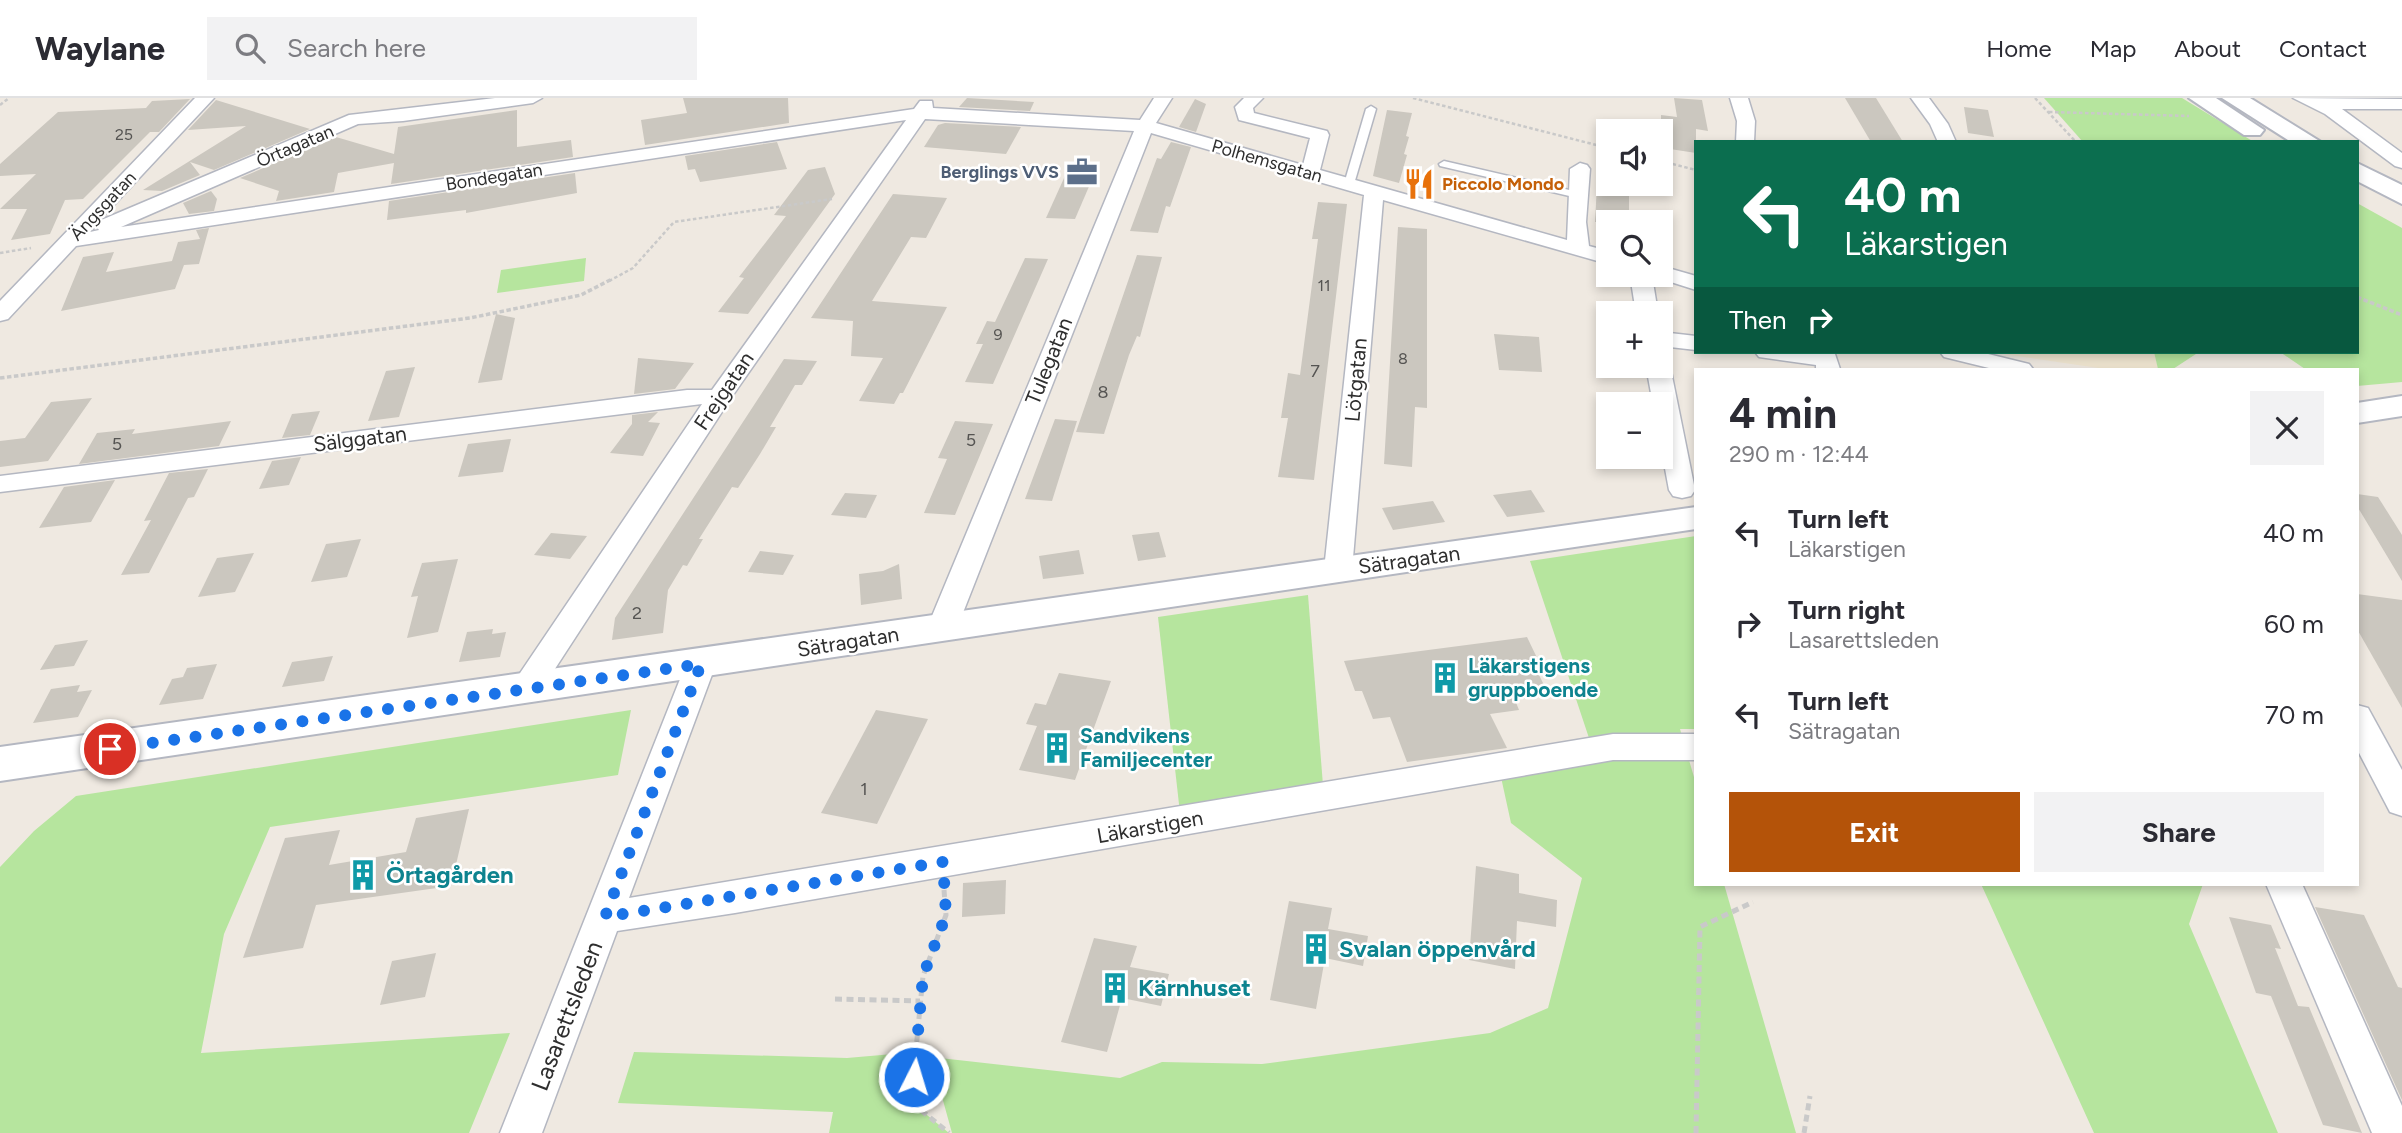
<!DOCTYPE html>
<html lang="en">
<head>
<meta charset="utf-8">
<style>
  body { margin:0; font-family:Figtree,sans-serif; background:#f2f2f3; color:#2b2b33; height:100vh; display:flex; flex-direction:column; font-size:26px; white-space:nowrap }
  * { box-sizing:border-box; margin:0 }
  p { font-size:23px; color:#7c7c81 }
  .icon { flex:none; width:38px; height:38px; fill:none; stroke:currentColor; stroke-width:2; stroke-linecap:round; stroke-linejoin:round }
  .map { position:relative; flex:1; overflow:hidden }
  .panel { position:absolute; left:1694px; top:270px; width:665px; height:518px; display:flex; flex-direction:column; background:#fff; border-radius:0px; box-shadow:0 4px 10px #0003 }
  .panel>* { flex:none }
  .top-card { position:absolute; left:1694px; top:42px; width:665px; height:214px; border-radius:0px; box-shadow:0 4px 10px #0003; background:#0b6e4f; color:#fff; overflow:hidden }
  .controls { position:absolute; left:1596px; top:21px; display:grid; gap:14px }
  .controls a { display:grid; place-items:center; width:77px; height:77px; border-radius:0px; background:#fff; box-shadow:0 4px 10px #0003; font-size:35px }
  .pin { position:absolute; display:grid; place-items:center; width:60px; height:60px; color:#fff; margin:-30px; border:4px solid #fff; border-radius:50%; box-shadow:0 2px 7px #0007 }
  .me { position:absolute; width:77px; margin:-38px; rotate:5deg; stroke-linejoin:round; filter:drop-shadow(0 0 5px #0008) }
  .turn { display:flex; align-items:center; gap:24px; height:147px; padding:0 35px; font-size:32px }
  .turn .icon { width:91px; height:91px; stroke-width:2.5 }
  .turn b { display:block; font-size:49px; line-height:60px }
  .then { display:flex; align-items:center; height:66px; padding:0 35px; background:#0003; gap:14px; font-size:26px }
  .round { display:grid; place-items:center; flex:none; width:74px; height:74px; border-radius:0px; background:#f2f2f3 }
  .headline { display:flex; align-items:center; justify-content:space-between; height:119px; padding:0 35px }
  h1 { font-size:42px; font-weight:700; line-height:52px }
  .cta { display:flex; gap:14px; margin-top:auto; padding:14px 35px }
  .cta a { flex:1; height:80px; border-radius:0px; background:#b45309; color:#fff; font-size:28px; font-weight:700; line-height:80px; text-align:center }
  .cta a+a { background:#f2f2f3; color:#2b2b33 }
  ul { padding:0; list-style:none }
  li { display:flex; align-items:center; gap:21px; height:91px; padding:0 35px }
  li div { flex:1 }
  li b { display:block; font-size:26px }
  li em { font-style:normal }
  header { display:flex; align-items:center; gap:42px; box-sizing:border-box; height:98px; padding:0 35px; background:#fff; border-bottom:2px solid #e1e1e2 }
  header strong { font-size:33px }
  nav { display:flex; gap:38px; margin-inline-start:auto; font-size:24px }
  .search { width:490px; height:63px; background:#f2f2f3; display:flex; align-items:center; gap:18px; box-sizing:border-box; padding:0 24px; border-radius:0px; color:#7c7c81; font-size:26px }
  .map>svg:first-child { display:block }
  .education { fill:#f0e6d1 }
  .green { fill:#b6e59e }
  .building { fill:#cbc7bf }
  .lines { fill:none; stroke-linecap:round; stroke-linejoin:round }
  .lane-casing { stroke:#b4b7c1; stroke-width:3 }
  .street-casing { stroke:#b4b7c1; stroke-width:3 }
  .secondary-casing { stroke:#b4b7c1; stroke-width:4 }
  .path-far2 { stroke:#c9c9c9; stroke-width:2.5; stroke-dasharray:3.5 2.5; stroke-linecap:butt }
  .path-far1 { stroke:#c9c9c9; stroke-width:3.5; stroke-dasharray:4.5 2.5; stroke-linecap:butt }
  .path { stroke:#c9c9c9; stroke-width:5; stroke-dasharray:7 4.5; stroke-linecap:butt }
  .lane { fill:#fff; fill-rule:evenodd }
  .street { fill:#fff; fill-rule:evenodd }
  .secondary { fill:#fff; fill-rule:evenodd }
  .route { stroke:#1a73e8; stroke-width:12; stroke-dasharray:0 21.6 }
  .labels { text-anchor:middle; stroke-width:5; stroke-linejoin:round; paint-order:stroke }
  .far-number-label { font-size:16px; fill:#555452 }
  .far-street-label { font-size:18px; fill:#2e2e2e; stroke:#fff }
  .far-service-label { font-size:18px; font-weight:bold; fill:#4e5e75; stroke:#fff; text-anchor:end }
  .far-food-label { font-size:18px; font-weight:bold; fill:#c56008; stroke:#fff; text-anchor:start }
  .number-label { font-size:18px; fill:#555452 }
  .street-label { font-size:21px; fill:#2e2e2e; stroke:#fff }
  .culture-label { font-size:21px; font-weight:bold; fill:#0d838f; stroke:#fff; text-anchor:start }
  .near-culture-label { font-size:24px; font-weight:bold; fill:#0d838f; stroke:#fff; text-anchor:start }
  .near-street-label { font-size:24px; fill:#2e2e2e; stroke:#fff }
</style>
</head>
<body>
<header>
<strong>Waylane</strong>
<div class="search"><svg class="icon" aria-label="search" viewBox="0 0 24 24"><circle cx="10" cy="10" r="6"/><path d="M15 15l6 6"/></svg>Search here</div>
<nav><a>Home</a><a>Map</a><a>About</a><a>Contact</a></nav>
</header>
<div class="map">
<svg width="2402" height="1035" viewBox="0 0 2402 1035">
  <rect width="100%" height="100%" fill="#efe9e1"/>
  <polygon class="education" points="1990,254 2154,254 2158,271 2105,271"/>
  <g class="green">
    <polygon points="2044,0 2182,0 2254,44 2083,44"/>
    <polygon points="2357,105 2402,130 2402,284 2357,288 2357,271 2305,271 2280,254 2357,254"/>
    <polygon points="586,160 584,183 497,195 501,172"/>
    <polygon points="2154,254 2199,254 2173,271 2158,271"/>
    <polygon points="1696,438 1696,631 1680,631 1696,686 1696,786 1724,786 1796,1035 952,1035 931,959 1120,980 1162,964 1262,966 1490,935 1548,910 1582,780 1511,725 1499,670 1593,652 1530,463"/>
    <polygon points="1308,497 1324,700 1181,724 1158,519"/>
    <polygon points="631,612 618,677 270,729 224,836 201,955 510,935 469,1035 0,1035 0,769 34,733 76,698"/>
    <polygon points="1981,786 2203,786 2189,826 2278,1035 2094,1035"/>
    <polygon points="634,954 847,960 916,954 911,1004 949,1035 829,1035 833,1014 618,1005"/>
  </g>
  <g class="building">
    <polygon points="683,0 788,0 789,25 645,47 641,22 687,15"/>
    <polygon points="967,0 1034,4 1030,13 959,9"/>
    <polygon points="1674,0 1702,2 1708,33 1696,31 1696,55 1670,51 1671,46 1661,44 1661,17 1677,19"/>
    <polygon points="1845,0 1876,0 1903,44 1871,44"/>
    <polygon points="190,1 159,34 150,34 83,101 65,102 50,136 11,142 27,111 0,111 36,76 0,78 0,66 58,14 146,10 152,3"/>
    <polygon points="1195,1 1206,6 1196,34 1179,29"/>
    <polygon points="216,2 310,31 214,72 190,64 200,77 162,93 143,92 246,28 188,32"/>
    <polygon points="1964,9 1988,12 1994,39 1968,35"/>
    <polygon points="517,12 517,49 571,42 573,59 391,86 394,65 338,75 334,94 276,103 279,93 240,80 336,39 394,56 398,29"/>
    <polygon points="1387,12 1412,15 1406,38 1409,39 1404,56 1407,57 1399,85 1373,78"/>
    <polygon points="945,25 1021,29 1006,56 924,49 938,27"/>
    <polygon points="777,44 787,71 700,84 695,71 688,72 685,58"/>
    <polygon points="1171,44 1191,49 1170,109 1166,108 1158,135 1130,133 1157,60 1161,61"/>
    <polygon points="825,69 835,96 748,216 718,214 744,180 739,179 786,118 774,117 808,72"/>
    <polygon points="1069,69 1097,70 1075,121 1046,120"/>
    <polygon points="575,75 577,95 466,115 466,112 387,122 389,103"/>
    <polygon points="1597,86 1625,86 1625,97 1629,97 1629,124 1595,124"/>
    <polygon points="211,93 217,101 214,113 189,116 183,105"/>
    <polygon points="893,96 947,100 926,140 911,139 872,203 947,209 903,295 900,295 894,306 859,303 883,260 851,258 853,223 811,220"/>
    <polygon points="1318,104 1347,106 1314,382 1278,379 1288,320 1281,320 1288,275 1300,277 1318,141 1312,141"/>
    <polygon points="1398,129 1427,131 1427,310 1415,309 1412,369 1384,366"/>
    <polygon points="209,130 199,166 184,167 175,191 61,213 83,159 114,154 106,174 172,163 178,144 200,141 196,132"/>
    <polygon points="1137,157 1162,159 1140,239 1137,238 1129,257 1104,336 1076,334"/>
    <polygon points="1025,160 1048,161 993,286 965,284 983,246 976,246 987,223 995,224"/>
    <polygon points="496,216 515,220 502,282 478,285"/>
    <polygon points="1494,236 1539,239 1542,274 1499,272"/>
    <polygon points="638,260 694,265 675,291 634,296"/>
    <polygon points="784,261 817,263 802,287 795,287 770,329 776,329 760,356 738,390 732,389 699,441 703,441 687,468 683,467 668,492 663,535 612,542 615,520"/>
    <polygon points="415,269 399,319 368,323 386,273"/>
    <polygon points="92,300 48,363 0,369 0,343 25,340 51,304"/>
    <polygon points="320,313 310,337 282,340 292,316"/>
    <polygon points="658,314 648,324 660,325 643,358 610,355 632,326 632,317"/>
    <polygon points="1055,321 1077,323 1052,403 1025,401"/>
    <polygon points="231,323 219,348 79,366 97,335 135,331 132,336"/>
    <polygon points="955,323 993,326 955,417 924,415 947,361 938,360"/>
    <polygon points="511,341 503,374 458,379 468,346"/>
    <polygon points="301,359 289,387 259,391 272,363"/>
    <polygon points="208,371 194,399 188,400 149,475 121,477 151,422 144,423 169,375"/>
    <polygon points="115,382 91,424 39,430 64,389"/>
    <polygon points="1531,392 1545,414 1507,419 1493,397"/>
    <polygon points="845,395 877,397 866,420 831,417"/>
    <polygon points="2357,396 2378,399 2402,437 2402,483 2357,408"/>
    <polygon points="1433,403 1445,424 1393,432 1382,410"/>
    <polygon points="1159,434 1166,459 1138,463 1132,437"/>
    <polygon points="551,435 587,438 570,461 534,457"/>
    <polygon points="361,441 347,479 311,484 326,446"/>
    <polygon points="1079,452 1084,476 1043,481 1039,458"/>
    <polygon points="760,453 794,457 783,477 748,474"/>
    <polygon points="254,455 235,494 198,499 217,460"/>
    <polygon points="458,461 438,534 407,540 418,498 411,499 422,465"/>
    <polygon points="899,466 902,501 861,507 859,476 883,473"/>
    <polygon points="2357,496 2402,502 2402,610 2357,531"/>
    <polygon points="493,531 492,536 506,534 500,559 459,564 467,534"/>
    <polygon points="1527,539 1540,566 1534,567 1549,597 1515,602 1519,612 1490,616 1507,650 1407,664 1390,619 1373,621 1362,593 1355,593 1344,563"/>
    <polygon points="88,542 74,568 40,572 55,547"/>
    <polygon points="333,558 324,583 282,589 292,564"/>
    <polygon points="217,566 203,601 159,607 172,581 183,579 187,570"/>
    <polygon points="1059,575 1111,583 1075,682 1019,672 1037,628 1026,626 1035,605 1046,607"/>
    <polygon points="80,587 77,594 92,592 78,619 33,625 51,591"/>
    <polygon points="876,612 928,621 877,726 821,715"/>
    <polygon points="469,711 451,788 316,807 303,850 243,860 285,740 340,732 329,767 406,754 416,720"/>
    <polygon points="1476,768 1519,776 1519,795 1557,802 1556,829 1517,823 1515,871 1469,862"/>
    <polygon points="1006,782 1005,816 962,819 963,785"/>
    <polygon points="1289,803 1332,810 1328,831 1368,838 1363,868 1325,860 1316,911 1270,902"/>
    <polygon points="2315,809 2364,817 2398,889 2402,890 2402,1002"/>
    <polygon points="2229,819 2271,827 2281,851 2275,850 2298,908 2309,909 2362,1035 2323,1027 2271,898 2256,895"/>
    <polygon points="1094,840 1137,848 1130,869 1169,876 1161,908 1122,900 1107,954 1061,944"/>
    <polygon points="436,855 425,899 380,907 392,863"/>
  </g>
  <g class="lines">
    <defs>
      <g id="lane">
        <polygon points="1371,8 1376,11 1354,86 1345,88 1344,86 1366,11"/>
        <polygon points="1444,63 1578,94 1583,97 1578,100 1440,68 1439,66"/>
      </g>
      <g id="street">
        <path d="M195,0H214L99,123L349,17L495,0H542L533,5L403,23L358,26L121,129L914,11L920,3H932L933,10L1140,22L1154,0H1172L1156,25L1303,67L1310,40L1239,22L1235,9L1244,0H1263L1253,10L1254,15L1327,33L1329,37L1320,72L1567,142L1570,71L1580,65L1587,67L1590,71L1586,124L1589,148L1608,153V166L1383,102L1352,472L1348,479L1338,482L1328,479L1324,472L1364,97L1151,35L957,530L953,537L942,541L931,537L927,530L1134,33L925,21L731,300L536,600L525,604L514,600L509,592L514,584L702,306L0,394V378L687,292H712L906,22L76,148L8,221L0,223V203ZM98,125L96,128L99,132L90,134Z"/>
        <polygon points="1730,0 1748,0 1755,23 1754,44 1736,44 1737,23"/>
        <polygon points="1911,0 1929,0 1948,26 1956,44 1938,44 1930,26"/>
        <polygon points="2293,0 2402,1 2402,11 2342,11 2402,55 2402,70 2395,68 2325,16"/>
        <polygon points="1661,168 1696,178 1696,192 1652,178 1658,215 1636,215 1630,177 1661,177"/>
        <polygon points="1661,234 1696,238 1696,252 1661,248"/>
        <polygon points="1755,254 1827,254 1835,256 1840,271 1816,271 1816,267 1759,259"/>
        <polygon points="1940,254 1980,254 2029,266 2033,271 1993,271 1944,259"/>
        <polygon points="1661,262 1670,268 1695,392 1691,398 1682,400 1673,398 1669,392 1661,349 1661,306 1653,306 1646,268 1661,268"/>
        <polygon points="701,555 712,558 716,566 629,800 1613,636 1696,636 1696,662 1613,662 735,815 617,833 542,1035 500,1035 686,566 690,558"/>
        <polygon points="2357,607 2368,610 2402,672 2402,718 2390,714 2357,651"/>
        <polygon points="2266,786 2302,786 2402,1008 2402,1035 2372,1035"/>
      </g>
      <g id="secondary">
        <polygon points="2189,0 2216,0 2264,32 2260,37 2244,37"/>
        <polygon points="2222,0 2250,0 2321,44 2291,44"/>
        <polygon points="2357,65 2402,87 2402,106 2357,83"/>
        <polygon points="2402,298 2402,318 2357,325 2357,305"/>
        <polygon points="1696,409 1696,431 0,683 0,649"/>
      </g>
    </defs>
    <use href="#lane" class="lane-casing"/>
    <use href="#street" class="street-casing"/>
    <use href="#secondary" class="secondary-casing"/>
    <g class="path-far2">
      <polyline points="1413,0 1608,50"/>
      <polyline points="2035,0 2076,44"/>
      <polyline points="0,7 9,0"/>
      <polyline points="2049,14 2189,18"/>
      <polyline points="1661,63 1696,72"/>
      <polyline points="0,155 31,150"/>
      <polyline points="609,183 633,170 674,124 832,101"/>
    </g>
    <g class="path-far1">
      <polyline points="2357,199 2402,217"/>
      <polyline points="0,280 470,220 581,197 612,181"/>
    </g>
    <g class="path">
      <polyline points="944,792 946,817 923,878 911,1004 949,1035"/>
      <polyline points="835,901 920,903"/>
      <polyline points="1696,1035 1700,829 1753,804"/>
      <polyline points="1804,1035 1810,998"/>
    </g>
    <use href="#lane" class="lane"/>
    <use href="#street" class="street"/>
    <use href="#secondary" class="secondary"/>
  </g>
  <g class="lines">
    <polyline class="route" points="110,651 701,566 605,819 943,764 946,817 923,878 914,979"/>
  </g>
  <defs>
    <symbol id="office-bare" viewBox="-9 -9 18 18"><path d="M-6-3h4V-5.5h4V-3h4V5H-6ZM-1-4.5V-3h2v-1.5ZM-6 0V1H6V0Z" fill="#5c6f8a" stroke="#fff" stroke-width="2.5" paint-order="stroke"/></symbol>
    <symbol id="restaurant-bare" viewBox="-9 -9 18 18"><path d="M-5-6h1v4h1v-4h1v4h1v-4h1v5L-1.5 .5V6h-2V.5L-5-1ZM5-6V6H3V1.5H1.5Q1.5-4 5-6Z" fill="#e8710a" stroke="#fff" stroke-width="2.5" paint-order="stroke"/></symbol>
    <symbol id="building-bare" viewBox="-9 -9 18 18"><path d="M-4-6H4V6H1V3H-1V6H-4ZM-2.5-4.3h1.7v1.8h-1.7ZM.8-4.3h1.7v1.8H.8ZM-2.5-1h1.7V.8h-1.7ZM.8-1h1.7V.8H.8Z" fill="#0f9aa8" stroke="#fff" stroke-width="2.5" paint-order="stroke"/></symbol>
  </defs>
  <g fill-rule="evenodd">
    <use href="#office-bare" x="1060" y="52" width="44" height="44"/>
    <use href="#restaurant-bare" x="1397" y="64" width="44" height="44"/>
    <use href="#building-bare" x="1423" y="558" width="44" height="44"/>
    <use href="#building-bare" x="1035" y="628" width="44" height="44"/>
    <use href="#building-bare" x="341" y="755" width="44" height="44"/>
    <use href="#building-bare" x="1294" y="829" width="44" height="44"/>
    <use href="#building-bare" x="1093" y="868" width="44" height="44"/>
  </g>
  <g class="labels">
    <g class="far-number-label">
      <text x="124" y="42">25</text>
      <text x="1324" y="193">11</text>
      <text x="998" y="242">9</text>
      <text x="1403" y="266">8</text>
    </g>
    <g class="far-street-label">
      <text transform="translate(295 48) rotate(-23)" y="6">Örtagatan</text>
      <text transform="translate(1267 63) rotate(16)" y="6">Polhemsgatan</text>
      <text transform="translate(494 79) rotate(-9)" y="6">Bondegatan</text>
      <text transform="translate(103 108) rotate(-47)" y="6">Ängsgatan</text>
    </g>
    <g class="far-service-label">
      <text x="1059" y="80">Berglings VVS</text>
    </g>
    <g class="far-food-label">
      <text x="1442" y="92">Piccolo Mondo</text>
    </g>
    <g class="number-label">
      <text x="1315" y="279">7</text>
      <text x="1103" y="300">8</text>
      <text x="971" y="348">5</text>
      <text x="117" y="352">5</text>
      <text x="637" y="521">2</text>
      <text x="864" y="697">1</text>
    </g>
    <g class="street-label">
      <text transform="translate(1049 263) rotate(-68)" y="7">Tulegatan</text>
      <text transform="translate(1356 282) rotate(-85)" y="7">Lötgatan</text>
      <text transform="translate(724 293) rotate(-56)" y="7">Frejgatan</text>
      <text transform="translate(360 341) rotate(-7)" y="7">Sälggatan</text>
      <text transform="translate(1409 462) rotate(-8)" y="7">Sätragatan</text>
      <text transform="translate(848 544) rotate(-9)" y="7">Sätragatan</text>
      <text transform="translate(1150 729) rotate(-10)" y="7">Läkarstigen</text>
    </g>
    <g class="culture-label">
      <text x="1468" y="575">Läkarstigens<tspan x="1468" dy="24">gruppboende</tspan></text>
      <text x="1080" y="645">Sandvikens<tspan x="1080" dy="24">Familjecenter</tspan></text>
    </g>
    <g class="near-culture-label">
      <text x="386" y="785">Örtagården</text>
      <text x="1339" y="859">Svalan öppenvård</text>
      <text x="1138" y="898">Kärnhuset</text>
    </g>
    <g class="near-street-label">
      <text transform="translate(567 918) rotate(-69)" y="8">Lasarettsleden</text>
    </g>
  </g>
</svg>
<div class="controls">
<a><svg class="icon" aria-label="sound" viewBox="0 0 24 24"><path d="M4 9h4l5-4v14l-5-4H4zM17 9q2 3 0 6"/></svg></a>
<a><svg class="icon" aria-label="search" viewBox="0 0 24 24"><circle cx="10" cy="10" r="6"/><path d="M15 15l6 6"/></svg></a>
<a>+</a>
<a>−</a>
</div>
<div class="pin" style="left:110px;top:651px;background:#d93025"><svg class="icon" aria-label="arrive" viewBox="0 0 24 24"><path d="M6 21V4h12l-3 4 3 4H6"/></svg></div>
<svg class="me" style="left:914px;top:979px" viewBox="-20 -20 40 40"><circle r="17" fill="#1a73e8" stroke="#fff" stroke-width="3"/><path d="M0-11L8 9 0 5-8 9z" fill="#fff"/></svg>
<div class="top-card">
<div class="turn"><svg class="icon" aria-label="left" viewBox="0 0 24 24"><path d="M17 20v-9H6M10 6l-5 5 5 5"/></svg><div><b>40 m</b>Läkarstigen</div></div>
<div class="then">Then<svg class="icon" aria-label="right" viewBox="0 0 24 24"><path d="M7 20v-9h11M14 6l5 5-5 5"/></svg></div>
</div>
<section class="panel">
<div class="headline"><div><h1>4 min</h1><p>290 m · 12:44</p></div><a class="round"><svg class="icon" aria-label="close" viewBox="0 0 24 24"><path d="M6 6l12 12M18 6L6 18"/></svg></a></div>
<ul>
<li><svg class="icon" aria-label="left" viewBox="0 0 24 24"><path d="M17 20v-9H6M10 6l-5 5 5 5"/></svg><div><b>Turn left</b><p>Läkarstigen</p></div><em>40 m</em></li>
<li><svg class="icon" aria-label="right" viewBox="0 0 24 24"><path d="M7 20v-9h11M14 6l5 5-5 5"/></svg><div><b>Turn right</b><p>Lasarettsleden</p></div><em>60 m</em></li>
<li><svg class="icon" aria-label="left" viewBox="0 0 24 24"><path d="M17 20v-9H6M10 6l-5 5 5 5"/></svg><div><b>Turn left</b><p>Sätragatan</p></div><em>70 m</em></li>
</ul>
<div class="cta"><a>Exit</a><a>Share</a></div>
</section>
</div>
</body>
</html>
